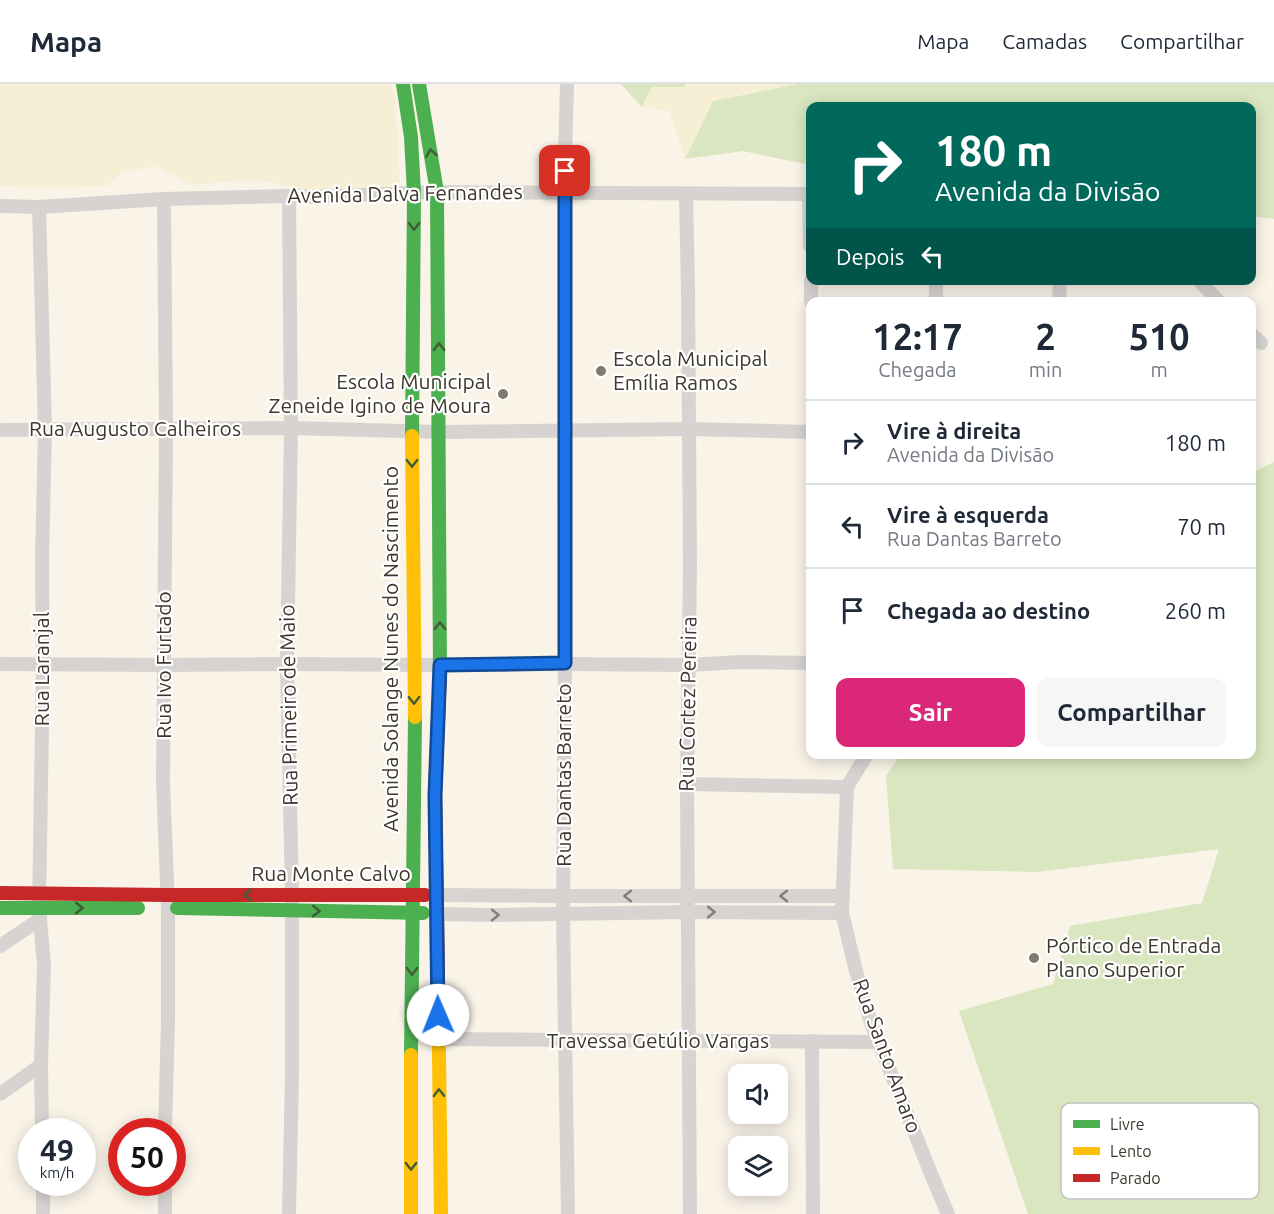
<!DOCTYPE html>
<html lang="pt">
<head>
<meta charset="utf-8">
<style>
  body { margin:0; font-family:Ubuntu,sans-serif; background:#f6f6f7; color:#1f2937; height:100vh; display:flex; flex-direction:column; font-size:22px; white-space:nowrap }
  * { box-sizing:border-box; margin:0 }
  p { font-size:20px; color:#747a83 }
  .icon { flex:none; width:33px; height:33px; fill:none; stroke:currentColor; stroke-width:2; stroke-linecap:round; stroke-linejoin:round }
  .map { position:relative; flex:1; overflow:hidden }
  .drawer { position:absolute; left:806px; top:213px; width:450px; height:462px; display:flex; flex-direction:column; background:#fff; border-radius:12px; box-shadow:0 3px 15px #0003 }
  .drawer>* { flex:none }
  .guide { position:absolute; left:806px; top:18px; width:450px; height:183px; border-radius:12px; box-shadow:0 3px 15px #0003; background:#00695c; color:#fff; overflow:hidden }
  .controls { position:absolute; left:728px; top:980px; display:grid; gap:12px }
  .controls a { display:grid; place-items:center; width:60px; height:60px; border-radius:12px; background:#fff; box-shadow:0 3px 15px #0003; font-size:30px }
  .speed { position:absolute; left:18px; top:1034px; display:flex; gap:12px; font-size:30px; font-weight:700; text-align:center }
  .speed>* { display:grid; place-content:center; width:78px; height:78px; border-radius:50%; background:#fff; box-shadow:0 3px 15px #0003; line-height:1 }
  .speed small { font-size:15px; font-weight:400 }
  .speed .limit { border:9px solid #d22; background:#fff; color:#111 }
  .pin { position:absolute; display:grid; place-items:center; width:51px; height:51px; color:#fff; margin:-26px; border-radius:12px; box-shadow:0 3px 9px #0006 }
  .me { position:absolute; width:66px; margin:-33px; rotate:359deg; stroke-linejoin:round; filter:drop-shadow(0 0 4px #0008) }
  .turn { display:flex; align-items:center; gap:21px; height:126px; padding:0 30px; font-size:27px }
  .turn .icon { width:78px; height:78px; stroke-width:2.5 }
  .turn b { display:block; font-size:42px; line-height:51px }
  .then { display:flex; align-items:center; height:57px; padding:0 30px; background:#0003; gap:12px; font-size:22px }
  .eta { display:flex; justify-content:space-evenly; align-items:center; height:102px; text-align:center }
  .eta b { font-size:36px; font-weight:700; line-height:42px }
  .action { display:flex; gap:12px; margin-top:auto; padding:12px 30px }
  .action a { flex:1; height:69px; border-radius:12px; background:#db2777; color:#fff; font-size:24px; font-weight:700; line-height:69px; text-align:center }
  .action a+a { background:#f6f6f7; color:#1f2937 }
  ul { padding:0; list-style:none }
  li { display:flex; align-items:center; gap:18px; height:84px; padding:0 30px; border-top:2px solid #e0e1e3 }
  li div { flex:1 }
  li b { display:block; font-size:22px }
  li em { font-style:normal }
  header { display:flex; align-items:center; gap:36px; box-sizing:border-box; height:84px; padding:0 30px; background:#fff; border-bottom:2px solid #e0e1e3 }
  header strong { font-size:28px }
  nav { display:flex; gap:33px; margin-inline-start:auto; font-size:21px }
  .map>svg:first-child { display:block }
  .green { fill:#dae6c0 }
  .sand { fill:#f7efd5 }
  .lines { fill:none; stroke-linecap:round; stroke-linejoin:round }
  .street { stroke:#d6d3d1; stroke-width:14 }
  .fast { stroke:#4caf50; stroke-width:14 }
  .slow { stroke:#ffc107; stroke-width:14 }
  .jam { stroke:#c62828; stroke-width:14 }
  .oneway { stroke:#425c37 }
  .oneway2 { stroke:#827e76 }
  .route-casing { stroke:#114b97; stroke-width:15 }
  .route { stroke:#1a73e8; stroke-width:10 }
  .poi-dot { fill:#7f796e; stroke:#fff; stroke-width:2 }
  .labels { text-anchor:middle; stroke-width:4.5; stroke-linejoin:round; paint-order:stroke }
  .street-label { font-size:21px; fill:#3e382c; stroke:#fff }
  .poi-label { font-size:21px; fill:#3e382c; stroke:#fff; text-anchor:start }
  .key { fill:#fff; stroke:#c5c3c0; stroke-width:1.5 }
  .key-label { font-size:16px; fill:#3e382c }
</style>
</head>
<body>
<header>
<strong>Mapa</strong>
<nav><a>Mapa</a><a>Camadas</a><a>Compartilhar</a></nav>
</header>
<div class="map">
<svg width="1274" height="1130" viewBox="0 0 1274 1130">
  <rect width="100%" height="100%" fill="#f9f3e8"/>
  <g class="green">
    <polygon points="621,0 685,0 685,3 652,3 642,23"/>
    <polygon points="797,0 1274,0 1274,135 1251,132 1251,22 810,22 810,81 743,67 685,75 713,17"/>
    <polygon points="1274,378 1274,1130 1028,1130 959,927 1053,900 1070,842 1202,819 1219,765 1038,788 893,785 886,692 900,671 1251,670 1251,389"/>
  </g>
  <g class="sand">
    <polygon points="0,0 390,0 395,10 400,95 395,108 311,110 266,97 236,97 190,101 155,82 121,89 107,102 40,104 0,102"/>
    <polygon points="685,0 797,0 713,17 685,75 669,27 642,23 652,3 685,3"/>
  </g>
  <g class="lines">
    <g class="street">
      <polyline points="567,0 564,109 565,580 563,830 568,1130"/>
      <polyline points="686,110 688,206 690,480 687,700 690,1130"/>
      <polyline points="809,110 810,162"/>
      <polyline points="289,112 291,344 287,580 292,810 292,990 289,1130"/>
      <polyline points="164,115 166,346 163,698 168,824 168,937 165,1047"/>
      <polyline points="0,122 39,123 164,115 289,112 311,113 437,108 810,110"/>
      <polyline points="39,123 45,346 42,477 43,580 39,824 44,881 41,981 42,1047"/>
      <polyline points="811,196 811,218"/>
      <polyline points="1199,196 1219,218"/>
      <polyline points="936,218 936,196"/>
      <polyline points="1059,218 1060,196"/>
      <polyline points="1251,250 1261,259"/>
      <polyline points="0,346 291,344 439,348 688,345 810,348"/>
      <polyline points="0,580 164,581 287,580 440,581 565,580 688,581 740,578 810,579"/>
      <polyline points="867,670 847,703 842,829 856,887 871,939 931,1090 948,1130"/>
      <polyline points="687,700 847,703"/>
      <polyline points="437,811 564,812 843,812"/>
      <polyline points="437,830 493,831 687,828 842,829"/>
      <polyline points="0,862 39,836"/>
      <polyline points="438,955 879,958"/>
      <polyline points="812,957 813,1130"/>
      <polyline points="0,1010 41,981"/>
      <polyline points="43,1098 43,1130"/>
      <polyline points="165,1130 165,1098"/>
    </g>
    <g class="fast">
      <polyline points="403,0 411,53 414,109 412,352"/>
      <polyline points="419,0 437,108 440,589"/>
      <polyline points="0,824 138,824"/>
      <polyline points="177,824 423,829"/>
      <polyline points="411,971 415,633"/>
    </g>
    <g class="slow">
      <polyline points="412,352 415,633"/>
      <polyline points="438,892 441,1130"/>
      <polyline points="411,1130 411,971"/>
    </g>
    <g class="jam">
      <polyline points="0,809 167,811 425,811"/>
      <polyline points="438,892 435,712 440,589"/>
    </g>
  </g>
  <defs><path id="oneway-chevron" d="M-2-3.5L2.5 0L-2 3.5" fill="none" stroke-width="1.6" stroke-linecap="round" stroke-linejoin="round" transform="scale(1.5)"/></defs>
  <g class="oneway">
    <use href="#oneway-chevron" transform="translate(431 69) rotate(-99)"/>
    <use href="#oneway-chevron" transform="translate(414 142) rotate(91)"/>
    <use href="#oneway-chevron" transform="translate(439 263) rotate(-90)"/>
    <use href="#oneway-chevron" transform="translate(412 379) rotate(90)"/>
    <use href="#oneway-chevron" transform="translate(440 542) rotate(-90)"/>
    <use href="#oneway-chevron" transform="translate(414 616) rotate(89)"/>
    <use href="#oneway-chevron" transform="translate(248 811) rotate(180)"/>
    <use href="#oneway-chevron" transform="translate(79 824)"/>
    <use href="#oneway-chevron" transform="translate(316 827) rotate(1)"/>
    <use href="#oneway-chevron" transform="translate(412 887) rotate(90)"/>
    <use href="#oneway-chevron" transform="translate(439 1009) rotate(-91)"/>
    <use href="#oneway-chevron" transform="translate(411 1082) rotate(90)"/>
  </g>
  <g class="oneway2">
    <use href="#oneway-chevron" transform="translate(628 812) rotate(180)"/>
    <use href="#oneway-chevron" transform="translate(784 812) rotate(180)"/>
    <use href="#oneway-chevron" transform="translate(711 828)"/>
    <use href="#oneway-chevron" transform="translate(495 831)"/>
  </g>
  <g class="lines">
    <defs>
      <polyline id="route" points="438,931 435,712 440,581 565,579 565,87"/>
    </defs>
    <use href="#route" class="route-casing"/>
    <use href="#route" class="route"/>
  </g>
  <g class="poi-dot">
    <circle cx="601" cy="287" r="6"/>
    <circle cx="503" cy="310" r="6"/>
    <circle cx="1034" cy="874" r="6"/>
  </g>
  <g class="labels">
    <g class="street-label">
      <text transform="translate(405 110) rotate(-1)" y="7">Avenida Dalva Fernandes</text>
      <text x="135" y="352">Rua Augusto Calheiros</text>
      <text transform="translate(391 565) rotate(-90)" y="7">Avenida Solange Nunes do Nascimento</text>
      <text transform="translate(164 581) rotate(-90)" y="7">Rua Ivo Furtado</text>
      <text transform="translate(42 585) rotate(-90)" y="7">Rua Laranjal</text>
      <text transform="translate(688 620) rotate(-89)" y="7">Rua Cortez Pereira</text>
      <text transform="translate(289 621) rotate(-91)" y="7">Rua Primeiro de Maio</text>
      <text transform="translate(564 691) rotate(-90)" y="7">Rua Dantas Barreto</text>
      <text x="331" y="797">Rua Monte Calvo</text>
      <text x="658" y="964">Travessa Getúlio Vargas</text>
      <text transform="translate(887 972) rotate(70)" y="7">Rua Santo Amaro</text>
    </g>
    <g class="poi-label">
      <text x="613" y="282">Escola Municipal<tspan x="613" dy="24">Emília Ramos</tspan></text>
      <text x="491" y="305" text-anchor="end">Escola Municipal<tspan x="491" dy="24">Zeneide Igino de Moura</tspan></text>
      <text x="1046" y="869">Pórtico de Entrada<tspan x="1046" dy="24">Plano Superior</tspan></text>
    </g>
  </g>
  <rect x="1061" y="1019" width="198" height="96" rx="9" class="key"/>
  <rect x="1073" y="1036" width="27" height="8" fill="#4caf50"/>
  <rect x="1073" y="1063" width="27" height="8" fill="#ffc107"/>
  <rect x="1073" y="1090" width="27" height="8" fill="#c62828"/>
  <g class="key-label">
    <text x="1110" y="1046">Livre</text>
    <text x="1110" y="1073">Lento</text>
    <text x="1110" y="1100">Parado</text>
  </g>
</svg>
<div class="controls">
<a><svg class="icon" aria-label="sound" viewBox="0 0 24 24"><path d="M4 9h4l5-4v14l-5-4H4zM17 9q2 3 0 6"/></svg></a>
<a><svg class="icon" aria-label="layers" viewBox="0 0 24 24"><path d="M12 4l9 5-9 5-9-5zM3 14l9 5 9-5"/></svg></a>
</div>
<div class="speed"><div>49<small>km/h</small></div><div class="limit">50</div></div>
<div class="pin" style="left:565px;top:87px;background:#d93025"><svg class="icon" aria-label="arrive" viewBox="0 0 24 24"><path d="M6 21V4h12l-3 4 3 4H6"/></svg></div>
<svg class="me" style="left:438px;top:931px" viewBox="-20 -20 40 40"><circle r="19" fill="#fff"/><path d="M0-13L10 11 0 6-10 11z" fill="#1a73e8"/></svg>
<div class="guide">
<div class="turn"><svg class="icon" aria-label="right" viewBox="0 0 24 24"><path d="M7 20v-9h11M14 6l5 5-5 5"/></svg><div><b>180 m</b>Avenida da Divisão</div></div>
<div class="then">Depois<svg class="icon" aria-label="left" viewBox="0 0 24 24"><path d="M17 20v-9H6M10 6l-5 5 5 5"/></svg></div>
</div>
<section class="drawer">
<div class="eta">
<div><b>12:17</b><p>Chegada</p></div>
<div><b>2</b><p>min</p></div>
<div><b>510</b><p>m</p></div>
</div>
<ul>
<li><svg class="icon" aria-label="right" viewBox="0 0 24 24"><path d="M7 20v-9h11M14 6l5 5-5 5"/></svg><div><b>Vire à direita</b><p>Avenida da Divisão</p></div><em>180 m</em></li>
<li><svg class="icon" aria-label="left" viewBox="0 0 24 24"><path d="M17 20v-9H6M10 6l-5 5 5 5"/></svg><div><b>Vire à esquerda</b><p>Rua Dantas Barreto</p></div><em>70 m</em></li>
<li><svg class="icon" aria-label="arrive" viewBox="0 0 24 24"><path d="M6 21V4h12l-3 4 3 4H6"/></svg><div><b>Chegada ao destino</b></div><em>260 m</em></li>
</ul>
<div class="action"><a>Sair</a><a>Compartilhar</a></div>
</section>
</div>
</body>
</html>
